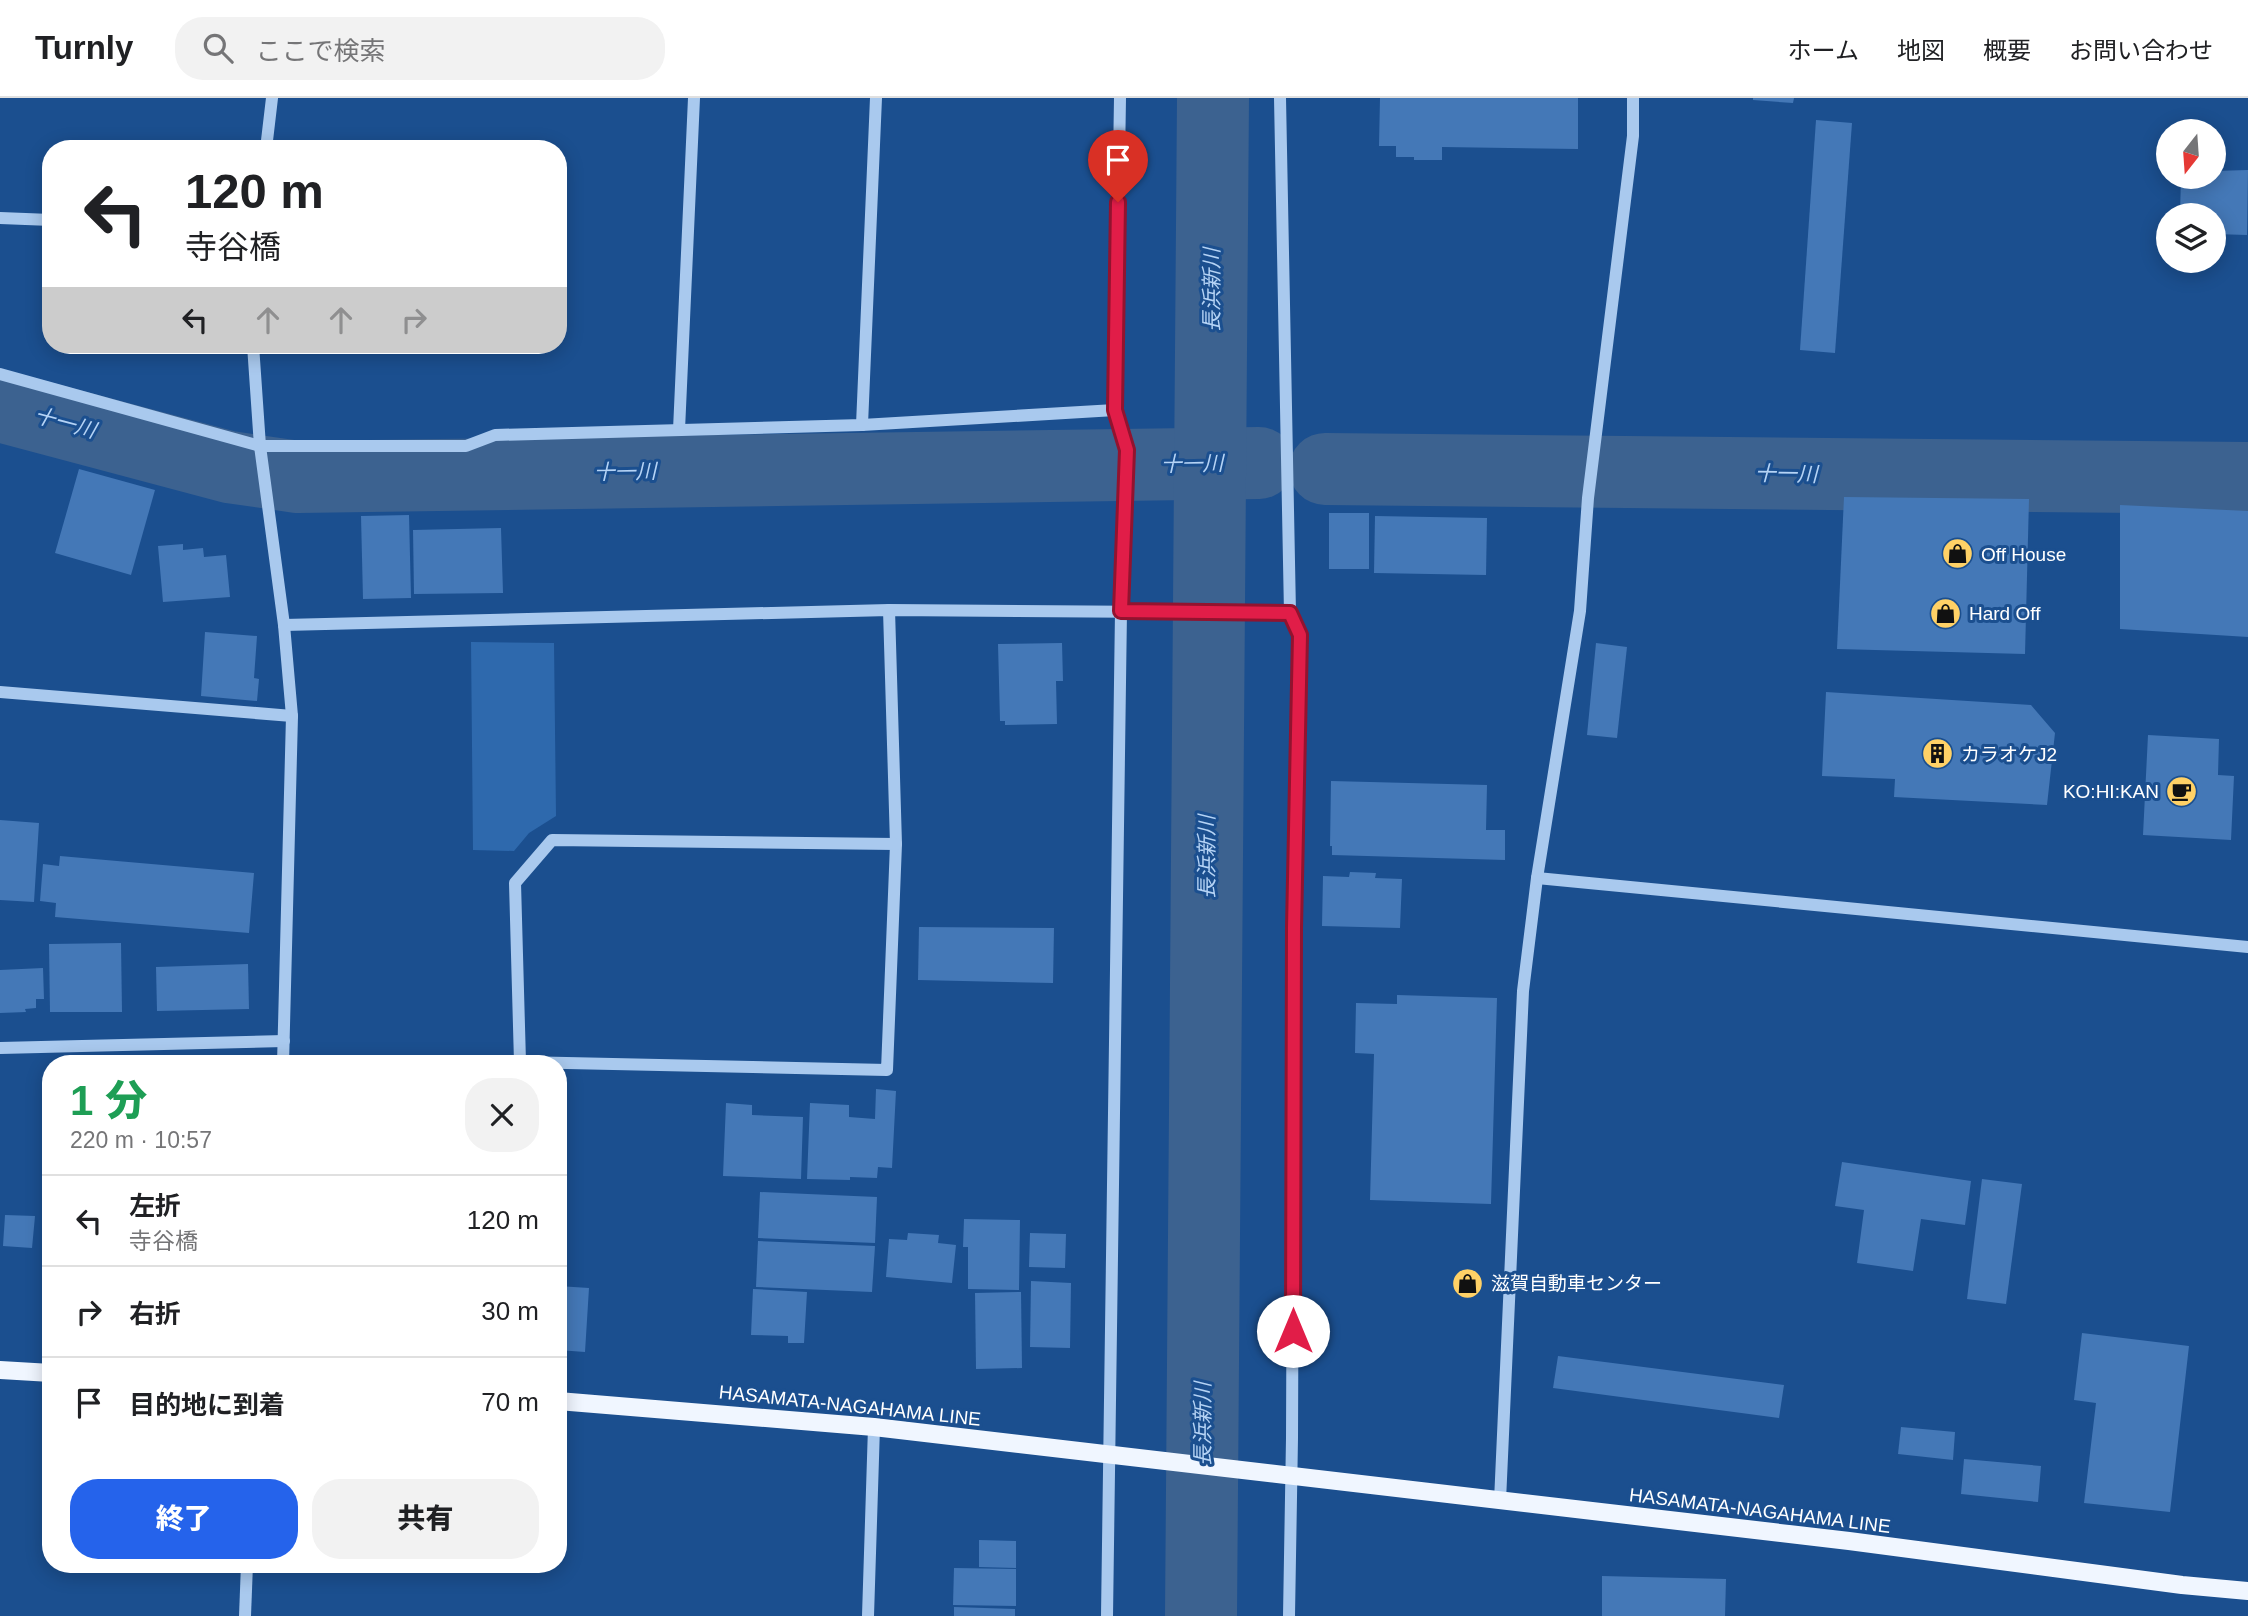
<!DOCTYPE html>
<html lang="ja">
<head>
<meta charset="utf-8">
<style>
  body { margin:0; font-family:Helvetica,"Noto Sans JP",sans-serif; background:#f2f2f2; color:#202124; height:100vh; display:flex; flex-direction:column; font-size:26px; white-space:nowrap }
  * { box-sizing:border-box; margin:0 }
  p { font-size:23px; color:#757577 }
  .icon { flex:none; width:38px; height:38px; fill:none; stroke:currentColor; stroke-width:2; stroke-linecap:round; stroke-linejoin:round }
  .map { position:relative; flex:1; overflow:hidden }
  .sheet { position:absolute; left:42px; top:957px; width:525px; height:518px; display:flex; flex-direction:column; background:#fff; border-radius:28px; box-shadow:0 4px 18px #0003 }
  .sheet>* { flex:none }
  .banner { position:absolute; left:42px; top:42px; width:525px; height:214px; border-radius:28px; box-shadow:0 4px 18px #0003; background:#fff; color:#202124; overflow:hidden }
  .needle { width:46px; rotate:197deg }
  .tools { position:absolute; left:2156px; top:21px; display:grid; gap:14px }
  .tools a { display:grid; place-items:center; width:70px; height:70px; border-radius:50%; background:#fff; box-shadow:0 4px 18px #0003; font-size:35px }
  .pin { position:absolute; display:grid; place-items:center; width:60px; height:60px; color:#fff; margin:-72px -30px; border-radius:50% 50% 50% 0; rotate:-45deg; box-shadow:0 0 7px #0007 }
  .pin .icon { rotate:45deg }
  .me { position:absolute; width:77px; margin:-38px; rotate:0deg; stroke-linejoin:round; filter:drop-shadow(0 0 5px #0008) }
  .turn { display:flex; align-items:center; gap:24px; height:147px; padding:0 28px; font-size:32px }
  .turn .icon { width:91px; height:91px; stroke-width:2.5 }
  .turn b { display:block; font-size:49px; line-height:60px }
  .lanes { display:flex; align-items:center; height:66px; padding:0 28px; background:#0003; justify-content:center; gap:35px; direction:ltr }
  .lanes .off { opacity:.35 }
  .round { display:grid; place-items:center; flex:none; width:74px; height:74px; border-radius:28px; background:#f2f2f2 }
  .head { display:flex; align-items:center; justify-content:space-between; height:119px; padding:0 28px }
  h1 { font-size:42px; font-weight:800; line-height:52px; color:#1e9e55 }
  .primary-button { display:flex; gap:14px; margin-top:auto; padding:14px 28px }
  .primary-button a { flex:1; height:80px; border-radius:28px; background:#2563eb; color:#fff; font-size:28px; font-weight:800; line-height:80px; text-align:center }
  .primary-button a+a { background:#f2f2f2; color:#202124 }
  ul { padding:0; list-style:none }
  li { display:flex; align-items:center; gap:21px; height:91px; padding:0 28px; border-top:2px solid #e0e0e0 }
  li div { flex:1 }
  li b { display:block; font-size:26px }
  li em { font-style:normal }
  header { display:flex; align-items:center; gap:42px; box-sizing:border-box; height:98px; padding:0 35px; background:#fff; border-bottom:2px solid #e0e0e0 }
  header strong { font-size:33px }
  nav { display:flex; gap:38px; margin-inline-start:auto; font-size:24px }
  .search { width:490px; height:63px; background:#f2f2f2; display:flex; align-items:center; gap:18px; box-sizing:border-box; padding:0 24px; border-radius:28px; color:#757577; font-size:26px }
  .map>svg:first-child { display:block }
  .green { fill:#2e69ad }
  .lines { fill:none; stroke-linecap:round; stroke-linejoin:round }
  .river { stroke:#3c6290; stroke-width:72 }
  .building { fill:#4478b7 }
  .minor { stroke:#a9c9ee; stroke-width:12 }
  .major { stroke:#f0f6ff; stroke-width:18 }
  .route-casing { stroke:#92132f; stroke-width:18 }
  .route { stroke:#e11d48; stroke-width:12 }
  .labels { text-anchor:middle; stroke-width:6; stroke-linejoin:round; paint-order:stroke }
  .poi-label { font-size:19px; fill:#fff; stroke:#1b4f8f; text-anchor:start }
  .street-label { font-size:19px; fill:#fff; stroke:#1b4f8f }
  .water-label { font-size:21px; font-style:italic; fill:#b5d3f5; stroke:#1b4f8f }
</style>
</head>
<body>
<header>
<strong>Turnly</strong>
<div class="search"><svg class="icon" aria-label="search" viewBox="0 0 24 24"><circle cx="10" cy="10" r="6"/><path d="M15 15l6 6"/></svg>ここで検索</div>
<nav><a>ホーム</a><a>地図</a><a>概要</a><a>お問い合わせ</a></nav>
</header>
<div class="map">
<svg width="2248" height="1518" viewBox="0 0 2248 1518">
  <rect width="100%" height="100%" fill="#1b4f8f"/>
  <polygon class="green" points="471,544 554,545 556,718 529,735 514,753 473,752"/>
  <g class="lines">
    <g class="river">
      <polyline points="0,308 229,369 298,379 1259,365"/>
      <polyline points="1325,371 2248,380"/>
      <polyline points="1201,1518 1213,0"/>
    </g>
  </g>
  <g class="building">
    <polygon points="1380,0 1578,0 1578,51 1442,49 1442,62 1414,62 1414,59 1396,59 1396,48 1379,48"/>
    <polygon points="1753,0 1794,0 1793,5 1753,2"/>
    <polygon points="1816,22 1852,25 1835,255 1800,252"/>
    <polygon points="2248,72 2247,137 2214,136 2214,117 2180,117 2181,79 2214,79 2214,73"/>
    <polygon points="79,371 155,392 131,477 55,455"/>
    <polygon points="1844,399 2029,401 2025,556 1837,551"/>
    <polygon points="2120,407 2248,413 2248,539 2120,531"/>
    <rect x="1329" y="415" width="40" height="56"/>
    <polygon points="409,417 411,500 363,501 361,418"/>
    <polygon points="1375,418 1487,420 1486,477 1374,475"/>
    <polygon points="501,430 503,495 414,496 413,432"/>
    <polygon points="183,446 183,452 203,450 204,459 226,457 230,499 163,504 158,448"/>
    <polygon points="205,534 257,538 254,580 259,581 257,603 201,598"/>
    <polygon points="1062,545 1063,583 1056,583 1057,626 1005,627 1005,623 1000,623 998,546"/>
    <polygon points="1596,545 1627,549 1617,640 1587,637"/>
    <polygon points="1826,594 2031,607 2055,635 2047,707 1894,699 1895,681 1822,678"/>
    <polygon points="2148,637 2219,641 2218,677 2234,678 2231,742 2143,737"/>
    <polygon points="1331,683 1487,687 1486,732 1505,732 1505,762 1332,757 1332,748 1330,748"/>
    <polygon points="0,722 39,725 34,804 0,802"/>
    <polygon points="60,758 254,775 249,835 55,819 56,805 40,803 43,766 59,768"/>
    <polygon points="1350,774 1376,775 1375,780 1402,781 1400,830 1322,828 1323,778 1349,779"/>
    <polygon points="919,829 1054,830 1053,885 918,882"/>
    <polygon points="121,845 122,914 50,914 49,846"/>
    <polygon points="248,866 249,911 157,913 156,869"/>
    <polygon points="43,870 44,901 36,901 36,910 25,911 26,914 0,915 0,872"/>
    <polygon points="1397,897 1497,900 1491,1106 1370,1102 1374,956 1355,955 1356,905 1397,906"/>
    <polygon points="876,991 896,993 892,1070 878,1069 877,1080 850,1079 850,1082 807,1081 810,1005 849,1007 849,1019 875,1021"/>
    <polygon points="726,1005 752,1007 752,1017 803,1019 801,1081 723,1078"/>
    <polygon points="1842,1064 1971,1083 1965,1127 1921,1121 1913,1173 1857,1165 1864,1112 1835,1108"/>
    <polygon points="48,1073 51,1073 51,1126 43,1125"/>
    <polygon points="1982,1081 2022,1086 2006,1206 1967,1201"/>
    <polygon points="760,1094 877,1099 875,1145 758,1140"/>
    <polygon points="5,1117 35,1118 32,1150 3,1148"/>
    <polygon points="964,1121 1020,1122 1019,1192 968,1191 968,1149 963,1149"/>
    <polygon points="908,1135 939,1137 938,1145 956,1147 952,1185 886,1179 889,1141 907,1142"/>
    <polygon points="1030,1135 1066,1136 1065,1170 1029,1169"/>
    <polygon points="758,1143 875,1148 872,1194 756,1189"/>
    <polygon points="1031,1183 1071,1185 1070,1250 1030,1249"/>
    <polygon points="558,1188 589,1190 585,1254 558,1252"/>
    <polygon points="753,1191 807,1194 804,1245 788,1245 788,1238 751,1237"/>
    <polygon points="1021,1194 1022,1270 976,1271 975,1195"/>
    <polygon points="2082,1235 2189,1248 2170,1414 2084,1405 2096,1305 2074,1302"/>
    <polygon points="1558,1258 1784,1287 1779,1320 1553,1290"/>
    <polygon points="1901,1329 1955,1334 1953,1362 1898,1356"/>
    <polygon points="1964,1361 2041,1368 2038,1404 1961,1396"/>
    <polygon points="979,1442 1016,1443 1016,1470 979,1469"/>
    <polygon points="954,1470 1016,1471 1016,1508 953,1507"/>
    <polygon points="1602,1478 1726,1481 1725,1518 1602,1518"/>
    <polygon points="954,1509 1015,1511 1015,1518 954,1518"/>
  </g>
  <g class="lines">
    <g class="minor">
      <polyline points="1280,0 1290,515 1300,537 1294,830 1292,1340 1289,1518"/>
      <polyline points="266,51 272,0"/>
      <polyline points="0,120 51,122"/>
      <polyline points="253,247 260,348 284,527 292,618 283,966"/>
      <polyline points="0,276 260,348 466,348 495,337 862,327 1115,312"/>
      <polyline points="862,327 876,0"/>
      <polyline points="679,332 694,0"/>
      <polyline points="284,527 889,512 1290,515"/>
      <polyline points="0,594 292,618"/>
      <polyline points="1537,780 2248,849"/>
      <polyline points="0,950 284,943"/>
      <polyline points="284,963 520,964 887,972 896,746 889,512"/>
      <polyline points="520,964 515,785 552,742 896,746"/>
      <polyline points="1500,1403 1523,893 1537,780 1580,513 1588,400 1633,38 1633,0"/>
      <polyline points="245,1518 247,1466"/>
      <polyline points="868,1518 874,1329"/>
      <polyline points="1107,1518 1121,513 1127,352 1115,312 1120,0"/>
    </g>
    <g class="major">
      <polyline points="0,1272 51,1275"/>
      <polyline points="558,1303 874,1329 1849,1443 2182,1487 2248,1493"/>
    </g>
  </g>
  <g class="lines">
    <defs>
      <polyline id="route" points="1118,104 1115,312 1127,352 1121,513 1290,515 1300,537 1294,830 1293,1233"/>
    </defs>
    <use href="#route" class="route-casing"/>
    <use href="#route" class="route"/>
  </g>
  <defs>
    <symbol id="shop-disc" viewBox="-11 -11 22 22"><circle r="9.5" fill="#ffd166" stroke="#1b4f8f"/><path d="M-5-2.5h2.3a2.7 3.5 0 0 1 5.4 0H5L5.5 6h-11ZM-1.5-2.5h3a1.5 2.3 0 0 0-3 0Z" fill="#111"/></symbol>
    <symbol id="building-disc" viewBox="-11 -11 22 22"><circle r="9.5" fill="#ffd166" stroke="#1b4f8f"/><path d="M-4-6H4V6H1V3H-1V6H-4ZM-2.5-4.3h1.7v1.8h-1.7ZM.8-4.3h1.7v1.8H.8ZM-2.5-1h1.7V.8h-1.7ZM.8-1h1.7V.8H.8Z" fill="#111"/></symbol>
    <symbol id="cafe-disc" viewBox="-11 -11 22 22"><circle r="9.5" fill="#ffd166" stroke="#1b4f8f"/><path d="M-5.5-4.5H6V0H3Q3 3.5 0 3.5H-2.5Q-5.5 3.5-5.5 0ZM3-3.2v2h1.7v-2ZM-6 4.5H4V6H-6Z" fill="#111"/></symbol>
  </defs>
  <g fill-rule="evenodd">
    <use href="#shop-disc" x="1940" y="438" width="35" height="35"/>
    <use href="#shop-disc" x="1928" y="498" width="35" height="35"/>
    <use href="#building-disc" x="1920" y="638" width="35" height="35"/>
    <use href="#cafe-disc" x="2164" y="676" width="35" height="35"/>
    <use href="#shop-disc" x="1450" y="1168" width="35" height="35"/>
  </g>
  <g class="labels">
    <g class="poi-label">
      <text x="1981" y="463">Off House</text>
      <text x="1969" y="522">Hard Off</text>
      <text x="1961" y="663">カラオケJ2</text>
      <text x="2159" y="700" text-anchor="end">KO:HI:KAN</text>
      <text x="1491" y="1192">滋賀自動車センター</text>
    </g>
    <g class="street-label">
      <text transform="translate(850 1307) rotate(6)" y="7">HASAMATA-NAGAHAMA LINE</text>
      <text transform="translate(1760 1412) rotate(7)" y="7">HASAMATA-NAGAHAMA LINE</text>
    </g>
    <g class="water-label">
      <text transform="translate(1212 192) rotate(-90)" y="7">長浜新川</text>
      <text transform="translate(65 325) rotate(15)" y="7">十一川</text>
      <text transform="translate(1192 366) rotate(-1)" y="7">十一川</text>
      <text transform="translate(625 374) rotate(-1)" y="7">十一川</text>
      <text transform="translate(1786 376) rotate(1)" y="7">十一川</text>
      <text transform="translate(1207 759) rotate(-90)" y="7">長浜新川</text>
      <text transform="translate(1203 1326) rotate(-90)" y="7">長浜新川</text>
    </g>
  </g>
</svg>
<div class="tools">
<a><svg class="needle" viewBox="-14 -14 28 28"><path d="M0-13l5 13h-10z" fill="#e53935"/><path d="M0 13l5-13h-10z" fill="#757577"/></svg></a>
<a><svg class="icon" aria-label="layers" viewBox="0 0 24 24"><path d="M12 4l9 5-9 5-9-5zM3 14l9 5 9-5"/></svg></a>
</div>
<div class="pin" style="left:1118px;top:104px;background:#d93025"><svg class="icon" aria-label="arrive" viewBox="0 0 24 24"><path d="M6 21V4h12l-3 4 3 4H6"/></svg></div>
<svg class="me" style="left:1293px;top:1233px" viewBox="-20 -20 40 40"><circle r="19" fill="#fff"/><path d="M0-13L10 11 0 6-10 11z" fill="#e11d48"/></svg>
<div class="banner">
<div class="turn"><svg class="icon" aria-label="left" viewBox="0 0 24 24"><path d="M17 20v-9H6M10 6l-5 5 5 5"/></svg><div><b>120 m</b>寺谷橋</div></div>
<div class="lanes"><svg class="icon" aria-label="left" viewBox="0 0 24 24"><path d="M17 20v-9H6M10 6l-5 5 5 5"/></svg><svg class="icon off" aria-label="ahead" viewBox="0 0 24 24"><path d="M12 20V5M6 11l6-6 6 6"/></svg><svg class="icon off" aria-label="ahead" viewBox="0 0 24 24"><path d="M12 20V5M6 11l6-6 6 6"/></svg><svg class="icon off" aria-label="right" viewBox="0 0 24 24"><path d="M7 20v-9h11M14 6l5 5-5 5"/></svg></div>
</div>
<section class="sheet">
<div class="head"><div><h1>1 分</h1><p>220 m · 10:57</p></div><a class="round"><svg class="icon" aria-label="close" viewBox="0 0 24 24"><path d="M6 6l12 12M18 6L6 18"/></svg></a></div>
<ul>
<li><svg class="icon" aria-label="left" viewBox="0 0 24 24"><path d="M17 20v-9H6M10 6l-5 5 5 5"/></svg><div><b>左折</b><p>寺谷橋</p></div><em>120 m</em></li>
<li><svg class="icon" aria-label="right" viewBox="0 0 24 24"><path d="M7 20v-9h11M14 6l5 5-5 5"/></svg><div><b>右折</b></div><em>30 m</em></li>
<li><svg class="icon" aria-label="arrive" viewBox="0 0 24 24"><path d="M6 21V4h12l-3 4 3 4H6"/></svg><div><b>目的地に到着</b></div><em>70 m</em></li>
</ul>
<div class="primary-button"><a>終了</a><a>共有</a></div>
</section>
</div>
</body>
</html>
